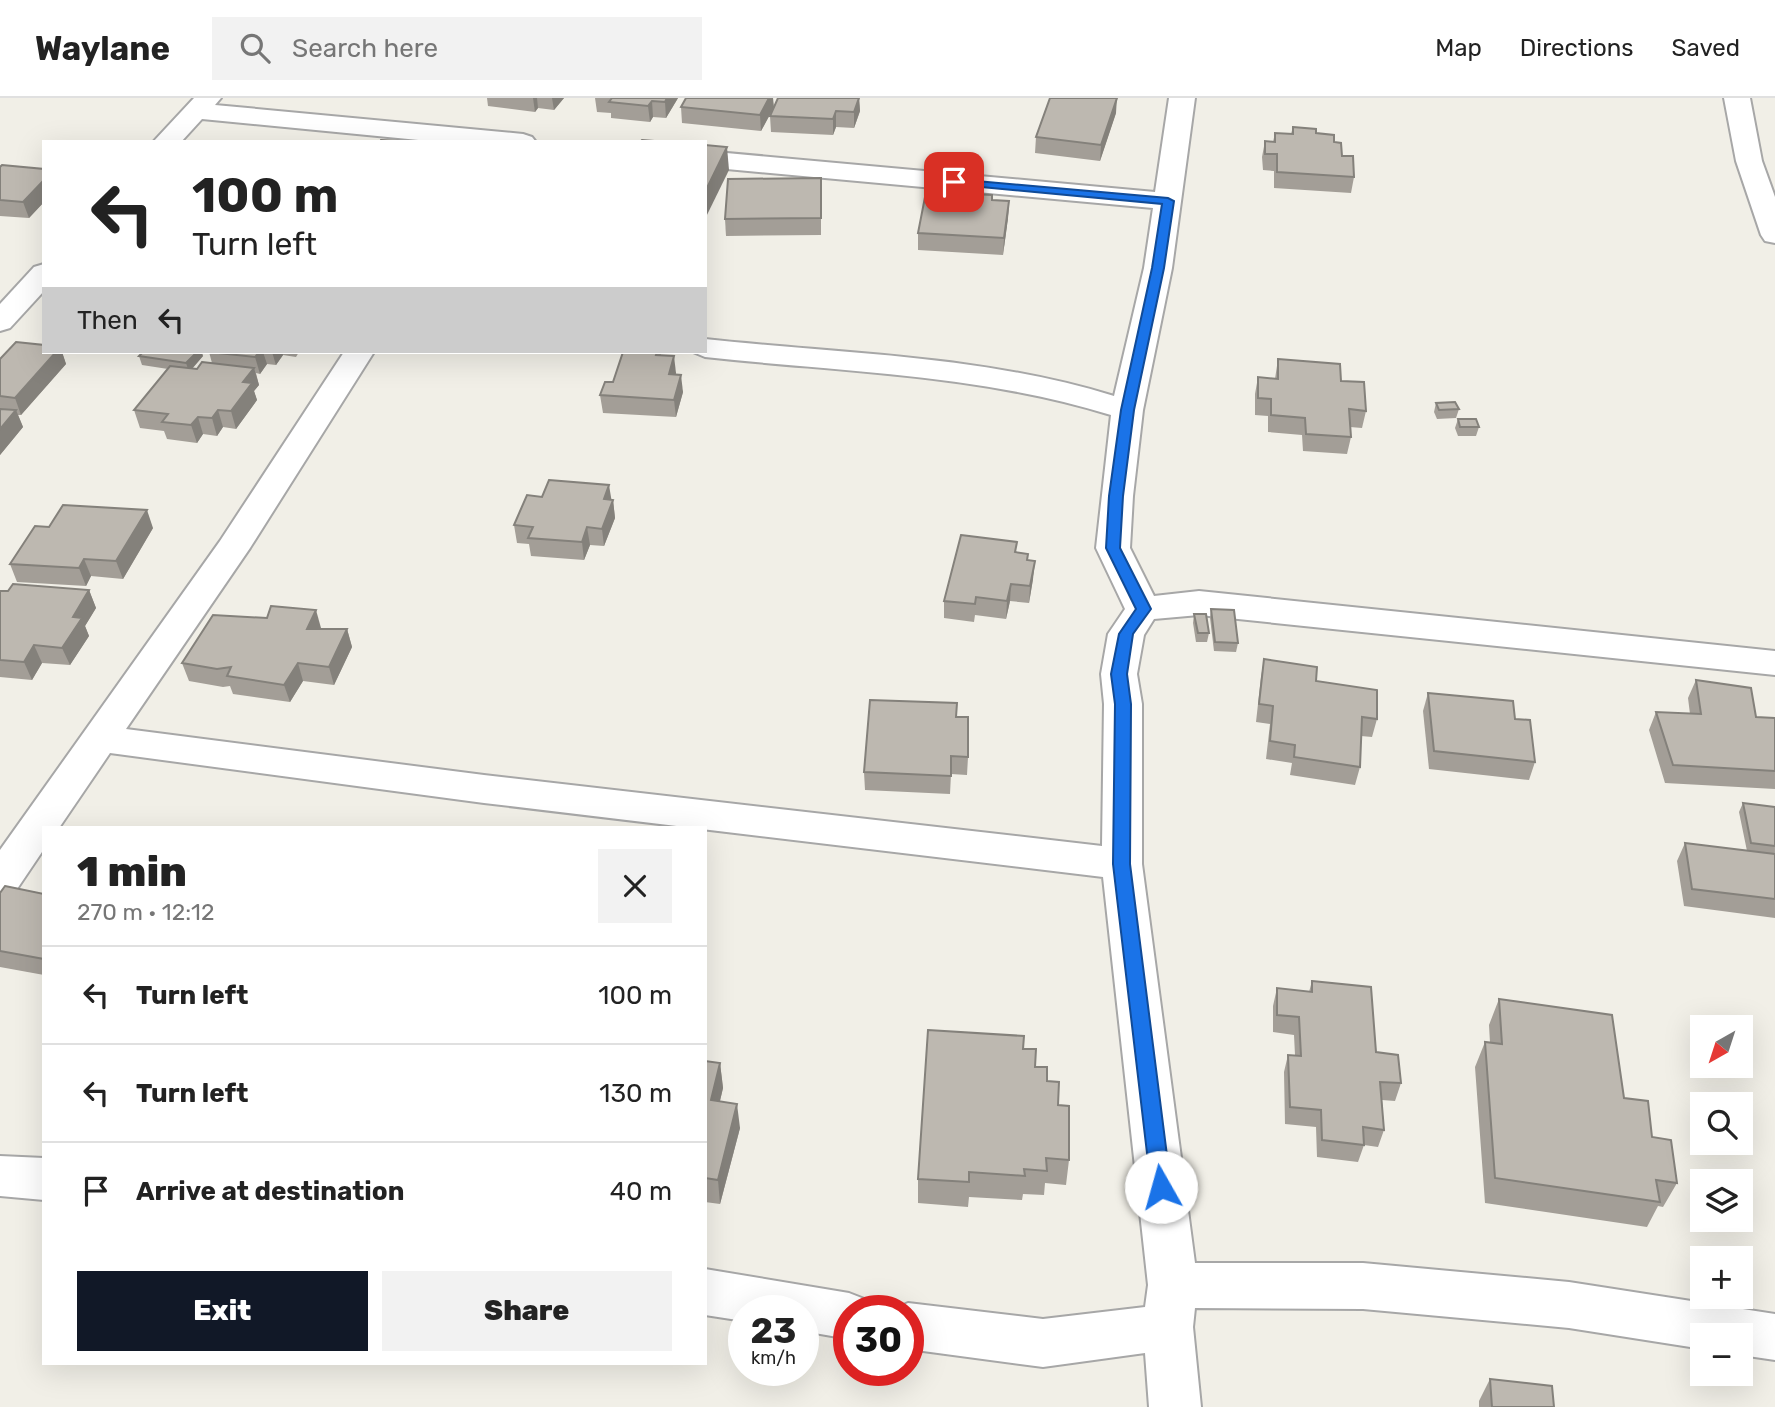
<!DOCTYPE html>
<html lang="en">
<head>
<meta charset="utf-8">
<style>
  body { margin:0; font-family:Rubik,sans-serif; background:#f2f2f2; color:#222; height:100vh; display:flex; flex-direction:column; font-size:26px; white-space:nowrap }
  * { box-sizing:border-box; margin:0 }
  p { font-size:23px; color:#767676 }
  .icon { flex:none; width:38px; height:38px; fill:none; stroke:currentColor; stroke-width:2; stroke-linecap:round; stroke-linejoin:round }
  .map { position:relative; flex:1; overflow:hidden }
  .drawer { position:absolute; left:42px; top:728px; width:665px; height:539px; display:flex; flex-direction:column; background:#fff; border-radius:0px; box-shadow:0 7px 28px #0002 }
  .drawer>* { flex:none }
  .banner { position:absolute; left:42px; top:42px; width:665px; height:214px; border-radius:0px; box-shadow:0 7px 28px #0002; background:#fff; color:#222; overflow:hidden }
  .needle { width:46px; rotate:219deg }
  .buttons { position:absolute; left:1690px; top:917px; display:grid; gap:14px }
  .buttons a { display:grid; place-items:center; width:63px; height:63px; border-radius:0px; background:#fff; box-shadow:0 7px 28px #0002; font-size:35px }
  .speed { position:absolute; left:728px; top:1197px; display:flex; gap:14px; font-size:35px; font-weight:700; text-align:center }
  .speed>* { display:grid; place-content:center; width:91px; height:91px; border-radius:50%; background:#fff; box-shadow:0 7px 28px #0002; line-height:1 }
  .speed small { font-size:18px; font-weight:400 }
  .speed .limit { border:10px solid #d22; background:#fff; color:#111 }
  .pin { position:absolute; display:grid; place-items:center; width:60px; height:60px; color:#fff; margin:-30px; border-radius:14px; box-shadow:0 4px 10px #0006 }
  .me { position:absolute; width:77px; margin:-38px; rotate:353deg; stroke-linejoin:round; filter:drop-shadow(0 0 5px #0008) }
  .turn { display:flex; align-items:center; gap:24px; height:147px; padding:0 35px; font-size:32px }
  .turn .icon { width:91px; height:91px; stroke-width:2.5 }
  .turn b { display:block; font-size:49px; line-height:60px }
  .then { display:flex; align-items:center; height:66px; padding:0 35px; background:#0003; gap:14px; font-size:26px }
  .round { display:grid; place-items:center; flex:none; width:74px; height:74px; border-radius:0px; background:#f2f2f2 }
  .head { display:flex; align-items:center; justify-content:space-between; height:119px; padding:0 35px }
  h1 { font-size:42px; font-weight:800; line-height:52px }
  .button { display:flex; gap:14px; margin-top:auto; padding:14px 35px }
  .button a { flex:1; height:80px; border-radius:0px; background:#111827; color:#fff; font-size:28px; font-weight:800; line-height:80px; text-align:center }
  .button a+a { background:#f2f2f2; color:#222 }
  ul { padding:0; list-style:none }
  li { display:flex; align-items:center; gap:21px; height:98px; padding:0 35px; border-top:2px solid #e0e0e0 }
  li div { flex:1 }
  li b { display:block; font-size:26px }
  li em { font-style:normal }
  header { display:flex; align-items:center; gap:42px; box-sizing:border-box; height:98px; padding:0 35px; background:#fff; border-bottom:2px solid #e0e0e0 }
  header strong { font-size:33px }
  nav { display:flex; gap:38px; margin-inline-start:auto; font-size:24px }
  .search { width:490px; height:63px; background:#f2f2f2; display:flex; align-items:center; gap:18px; box-sizing:border-box; padding:0 24px; border-radius:0px; color:#767676; font-size:26px }
  .map>svg:first-child { display:block }
  .lines { fill:none; stroke-linecap:round; stroke-linejoin:round }
  .minor-casing { stroke:#a7a7a7; stroke-width:4 }
  .minor { fill:#fff; fill-rule:evenodd }
  .wall { fill:#a39e97 }
  .shaded-wall { fill:#84817b }
  .building { fill:#bdb8b0; stroke:#84817b; stroke-width:2 }
  .route { fill:#1a73e8; stroke:#114b97; stroke-width:2 }
</style>
</head>
<body>
<header>
<strong>Waylane</strong>
<div class="search"><svg class="icon" aria-label="search" viewBox="0 0 24 24"><circle cx="10" cy="10" r="6"/><path d="M15 15l6 6"/></svg>Search here</div>
<nav><a>Map</a><a>Directions</a><a>Saved</a></nav>
</header>
<div class="map">
<svg width="1775" height="1309" viewBox="0 0 1775 1309">
  <rect width="100%" height="100%" fill="#f1efe7"/>
  <g class="lines">
    <defs>
      <g id="minor">
        <polygon points="194,0 221,0 215,7 523,36 532,39 536,44 439,44 202,21 181,44 153,44"/>
        <path d="M1169,0H1195L1172,170L1143,312L1133,398L1130,450L1154,498L1199,493L1775,553V577L1199,517L1154,521L1144,537L1137,576L1142,606V766L1195,1165H1363L1569,1184L1775,1216V1262L1741,1257V1237H1703V1251L1569,1230L1363,1211L1195,1210L1193,1229L1201,1309H1149L1145,1255L1043,1269L908,1251V1213H890L908,1205L1043,1221L1145,1209L1148,1187L1103,779L484,705L110,655L59,730H44V751L15,794L0,799V752L220,443L344,254H374L250,450L126,631L484,677L1102,748L1104,606L1101,576L1108,536L1125,511L1096,450L1111,317C979,276 841,274 705,259L693,254H705V241C842,256 982,257 1114,298L1144,170L1153,110L705,69V53L1155,94Z"/>
        <polygon points="1724,0 1750,0 1762,63 1775,99 1775,145 1765,143 1761,137 1736,63"/>
        <polygon points="44,166 44,193 10,230 0,233 0,206 34,169"/>
        <polygon points="0,1058 44,1060 44,1102 0,1098"/>
        <polygon points="705,1171 849,1195 867,1202 872,1213 849,1213 849,1241 803,1233 803,1213 744,1213 744,1223 705,1217"/>
      </g>
    </defs>
    <use href="#minor" class="minor-casing"/>
    <use href="#minor" class="minor"/>
  </g>
  <g class="wall">
    <polygon points="487,0 564,0 554,12 538,10 535,14 488,8"/>
    <polygon points="595,0 678,0 666,20 653,19 650,24 611,20 611,15 597,14"/>
    <polygon points="778,0 859,0 860,13 854,30 836,29 833,37 771,34 770,18"/>
    <polygon points="681,9 774,9 761,33 682,25"/>
    <polygon points="1116,15 1100,63 1035,55 1036,39"/>
    <polygon points="1293,29 1316,35 1334,44 1354,79 1351,95 1274,90 1274,73 1263,72 1262,59 1265,43 1273,44 1275,35 1291,36"/>
    <polygon points="0,69 44,71 44,104 29,120 0,118"/>
    <polygon points="821,80 821,137 726,138 725,121"/>
    <polygon points="992,102 1009,103 1008,120 1003,157 918,152 918,135"/>
    <polygon points="44,254 62,254 66,266 21,317 18,317 23,329 0,357 0,261"/>
    <polygon points="209,254 299,254 296,259 283,257 276,267 267,266 260,276 256,275 259,287 254,293 257,302 236,331 223,329 217,338 203,336 197,345 167,341 164,333 140,330 134,312 168,271 142,267 139,258 203,258 192,271 197,271 212,265"/>
    <polygon points="623,254 660,254 661,257 676,275 675,277 683,294 676,319 603,315 600,297 613,284"/>
    <polygon points="1278,261 1341,283 1366,313 1362,330 1350,329 1351,339 1347,356 1303,353 1302,337 1268,334 1268,318 1255,317 1255,296 1258,279 1275,281"/>
    <polygon points="1436,305 1459,311 1456,320 1437,321 1434,314"/>
    <polygon points="1458,321 1479,329 1476,338 1458,338 1455,330"/>
    <polygon points="542,399 613,402 615,420 604,448 590,447 584,462 531,458 529,446 517,445 514,427"/>
    <polygon points="49,429 153,430 123,481 91,478 86,488 17,484 10,466"/>
    <polygon points="1016,455 1028,462 1033,481 1029,505 1010,503 1006,521 975,517 974,524 944,520 944,503"/>
    <polygon points="89,492 96,510 85,528 89,538 70,567 42,565 32,582 0,579 0,493"/>
    <polygon points="1211,511 1238,545 1236,554 1214,553 1210,520"/>
    <polygon points="1194,516 1209,535 1207,544 1196,544 1193,525"/>
    <polygon points="320,531 347,531 352,549 334,587 303,583 290,604 233,596 230,588 223,589 189,583 182,565"/>
    <polygon points="1264,561 1316,583 1377,621 1372,639 1361,638 1360,669 1355,687 1290,677 1292,665 1266,661 1270,626 1256,624 1261,579"/>
    <polygon points="1696,582 1756,619 1775,620 1775,691 1665,685 1649,632 1656,614 1690,616 1688,600"/>
    <polygon points="1428,595 1515,621 1535,664 1529,682 1429,671 1423,613"/>
    <polygon points="957,619 968,659 967,677 951,676 950,696 865,692 864,674"/>
    <polygon points="1743,705 1775,709 1775,820 1684,808 1677,763 1685,745 1747,753 1739,714"/>
    <polygon points="0,795 44,796 44,877 0,869"/>
    <polygon points="1312,883 1376,954 1401,985 1395,1003 1382,1002 1384,1032 1378,1049 1364,1047 1358,1064 1317,1059 1316,1029 1285,1026 1284,974 1288,957 1295,957 1294,937 1273,934 1273,908 1277,890 1309,894"/>
    <polygon points="1499,901 1624,1000 1652,1039 1677,1085 1663,1109 1658,1108 1647,1129 1485,1105 1475,969 1485,944 1490,945 1489,927"/>
    <polygon points="1023,951 1035,969 1047,983 1058,1007 1069,1062 1066,1087 1045,1085 1044,1097 1023,1096 1022,1102 969,1099 968,1109 918,1105 918,1081"/>
    <polygon points="705,963 720,965 723,990 720,1003 740,1030 720,1106 705,1104"/>
    <polygon points="1490,1281 1554,1309 1479,1309 1479,1303"/>
  </g>
  <g class="shaded-wall">
    <polygon points="533,0 537,0 538,10 535,14"/>
    <polygon points="552,0 564,0 554,12"/>
    <polygon points="667,0 678,0 666,20 665,4"/>
    <polygon points="769,0 773,0 774,9 761,33 760,17"/>
    <polygon points="859,0 860,13 854,30 854,14"/>
    <polygon points="1117,0 1116,15 1100,63 1101,47"/>
    <polygon points="652,3 653,19 650,24 648,8"/>
    <polygon points="836,13 836,29 833,37 833,21"/>
    <polygon points="727,49 729,72 705,121 705,94"/>
    <polygon points="44,82 44,104 29,120 23,104"/>
    <polygon points="1009,103 1008,120 1003,157 1004,140"/>
    <polygon points="56,254 62,254 66,266 21,317 15,300"/>
    <polygon points="197,254 202,254 203,258 189,274 186,265"/>
    <polygon points="259,254 263,254 267,266 260,276 255,259"/>
    <polygon points="272,254 282,254 283,257 276,267"/>
    <polygon points="674,258 676,275 670,293 669,276"/>
    <polygon points="254,270 259,287 254,293 257,302 236,331 231,313 243,284"/>
    <polygon points="681,277 683,294 676,319 674,302"/>
    <polygon points="16,312 23,329 0,357 0,331"/>
    <polygon points="218,312 223,329 217,338 212,320"/>
    <polygon points="198,319 203,336 197,345 191,327"/>
    <polygon points="609,387 612,405 613,402 615,420 604,448 602,431 604,401"/>
    <polygon points="147,412 153,430 123,481 116,463"/>
    <polygon points="587,429 590,447 584,462 582,444"/>
    <polygon points="84,461 91,478 86,488 79,470"/>
    <polygon points="1035,463 1033,481 1029,505 1030,488"/>
    <polygon points="1011,486 1010,503 1006,521 1007,503"/>
    <polygon points="89,492 96,510 85,528 89,538 70,567 62,550 73,519"/>
    <polygon points="316,512 321,530 307,531"/>
    <polygon points="347,531 352,549 334,587 329,569"/>
    <polygon points="34,547 42,565 32,582 24,564"/>
    <polygon points="298,565 303,583 290,604 284,587"/>
    <polygon points="720,965 723,990 714,1027 711,1002"/>
    <polygon points="737,1006 740,1030 720,1106 718,1082"/>
  </g>
  <g class="building">
    <polygon points="612,0 667,0 665,4 652,3 648,8 609,4"/>
    <polygon points="686,0 769,0 760,17 681,9"/>
    <polygon points="778,0 859,0 854,14 836,13 833,21 770,18"/>
    <polygon points="1050,0 1117,0 1101,47 1036,39"/>
    <polygon points="1293,29 1316,31 1316,35 1334,37 1334,44 1341,45 1342,58 1353,58 1354,79 1277,74 1277,56 1265,56 1265,43 1275,44 1275,35 1293,36"/>
    <polygon points="381,42 420,44 380,44"/>
    <polygon points="642,42 667,44 640,44"/>
    <polygon points="705,47 727,49 705,94"/>
    <polygon points="2,67 44,71 44,82 23,104 0,102 0,69"/>
    <polygon points="821,80 821,120 725,121 728,81"/>
    <polygon points="953,95 992,97 992,102 1009,103 1004,140 918,135 925,99 951,100"/>
    <polygon points="16,244 44,247 44,254 56,254 15,300 0,298 0,261"/>
    <polygon points="143,254 197,254 186,265 139,258"/>
    <polygon points="209,254 259,254 255,259"/>
    <polygon points="623,254 657,254 656,257 674,258 669,276 681,277 674,302 600,297 605,284 613,284"/>
    <polygon points="1278,261 1340,266 1341,283 1364,284 1366,313 1349,311 1351,339 1306,336 1305,320 1271,317 1271,301 1258,300 1258,279 1278,281"/>
    <polygon points="202,264 254,270 243,284 252,285 231,313 218,312 212,320 198,319 191,327 162,324 168,316 134,312 170,268 197,271"/>
    <polygon points="1455,304 1459,311 1439,312 1436,305"/>
    <polygon points="0,311 16,312 0,331"/>
    <polygon points="1458,321 1476,321 1479,329 1460,329"/>
    <polygon points="549,382 609,387 604,401 613,402 602,431 587,429 582,444 528,440 533,429 514,427 527,397 542,399"/>
    <polygon points="63,407 147,412 116,463 84,461 79,470 10,466 35,428 49,429"/>
    <polygon points="961,437 1017,444 1015,454 1028,456 1027,462 1035,463 1030,488 1011,486 1007,503 976,499 975,506 944,503"/>
    <polygon points="13,486 89,492 73,519 82,520 62,550 34,547 24,564 0,562 0,493 8,493"/>
    <polygon points="271,508 316,512 307,531 347,531 329,569 298,565 284,587 227,578 231,569 217,571 182,565 213,517 267,520"/>
    <polygon points="1211,511 1234,512 1238,545 1215,544"/>
    <polygon points="1194,516 1206,516 1209,535 1198,535"/>
    <polygon points="1264,561 1317,569 1316,583 1377,592 1377,621 1362,619 1360,669 1294,659 1295,647 1270,643 1273,608 1259,606"/>
    <polygon points="1696,582 1751,590 1756,619 1775,620 1775,673 1673,667 1656,614 1701,616"/>
    <polygon points="1428,595 1513,603 1515,621 1530,622 1535,664 1434,653"/>
    <polygon points="870,602 957,605 956,619 968,619 968,659 951,658 951,678 864,674"/>
    <polygon points="1743,705 1775,709 1775,748 1751,745"/>
    <polygon points="1685,745 1775,756 1775,801 1692,791"/>
    <polygon points="5,788 44,796 44,861 0,853 0,795"/>
    <polygon points="1312,883 1371,889 1376,954 1398,957 1401,985 1380,984 1384,1032 1363,1029 1364,1047 1322,1042 1321,1012 1290,1009 1288,957 1301,958 1299,919 1277,917 1277,890 1312,894"/>
    <polygon points="1499,901 1612,917 1624,1000 1648,1003 1652,1039 1671,1042 1677,1085 1656,1082 1660,1104 1495,1080 1485,944 1502,946"/>
    <polygon points="928,932 1024,938 1023,951 1036,951 1035,969 1047,969 1047,983 1059,984 1058,1007 1069,1008 1069,1062 1046,1060 1047,1073 1024,1071 1025,1078 969,1074 969,1084 918,1081"/>
    <polygon points="705,963 720,965 711,1002 737,1006 718,1082 705,1080"/>
    <polygon points="1490,1281 1552,1288 1554,1309 1492,1309"/>
  </g>
  <polygon class="route" points="954,81 1168,100 1174,103 1164,170 1134,312 1123,398 1120,450 1151,511 1133,536 1127,576 1131,606 1130,766 1171,1089 1168,1095 1161,1098 1154,1095 1151,1089 1113,766 1115,606 1111,576 1119,536 1136,511 1106,450 1109,398 1121,312 1152,170 1162,106 950,86 948,84"/>
</svg>
<div class="buttons">
<a><svg class="needle" viewBox="-14 -14 28 28"><path d="M0-13l5 13h-10z" fill="#e53935"/><path d="M0 13l5-13h-10z" fill="#767676"/></svg></a>
<a><svg class="icon" aria-label="search" viewBox="0 0 24 24"><circle cx="10" cy="10" r="6"/><path d="M15 15l6 6"/></svg></a>
<a><svg class="icon" aria-label="layers" viewBox="0 0 24 24"><path d="M12 4l9 5-9 5-9-5zM3 14l9 5 9-5"/></svg></a>
<a>+</a>
<a>−</a>
</div>
<div class="speed"><div>23<small>km/h</small></div><div class="limit">30</div></div>
<div class="pin" style="left:954px;top:84px;background:#d93025"><svg class="icon" aria-label="arrive" viewBox="0 0 24 24"><path d="M6 21V4h12l-3 4 3 4H6"/></svg></div>
<svg class="me" style="left:1161px;top:1089px" viewBox="-20 -20 40 40"><circle r="19" fill="#fff"/><path d="M0-13L10 11 0 6-10 11z" fill="#1a73e8"/></svg>
<div class="banner">
<div class="turn"><svg class="icon" aria-label="left" viewBox="0 0 24 24"><path d="M17 20v-9H6M10 6l-5 5 5 5"/></svg><div><b>100 m</b>Turn left</div></div>
<div class="then">Then<svg class="icon" aria-label="left" viewBox="0 0 24 24"><path d="M17 20v-9H6M10 6l-5 5 5 5"/></svg></div>
</div>
<section class="drawer">
<div class="head"><div><h1>1 min</h1><p>270 m · 12:12</p></div><a class="round"><svg class="icon" aria-label="close" viewBox="0 0 24 24"><path d="M6 6l12 12M18 6L6 18"/></svg></a></div>
<ul>
<li><svg class="icon" aria-label="left" viewBox="0 0 24 24"><path d="M17 20v-9H6M10 6l-5 5 5 5"/></svg><div><b>Turn left</b></div><em>100 m</em></li>
<li><svg class="icon" aria-label="left" viewBox="0 0 24 24"><path d="M17 20v-9H6M10 6l-5 5 5 5"/></svg><div><b>Turn left</b></div><em>130 m</em></li>
<li><svg class="icon" aria-label="arrive" viewBox="0 0 24 24"><path d="M6 21V4h12l-3 4 3 4H6"/></svg><div><b>Arrive at destination</b></div><em>40 m</em></li>
</ul>
<div class="button"><a>Exit</a><a>Share</a></div>
</section>
</div>
</body>
</html>
